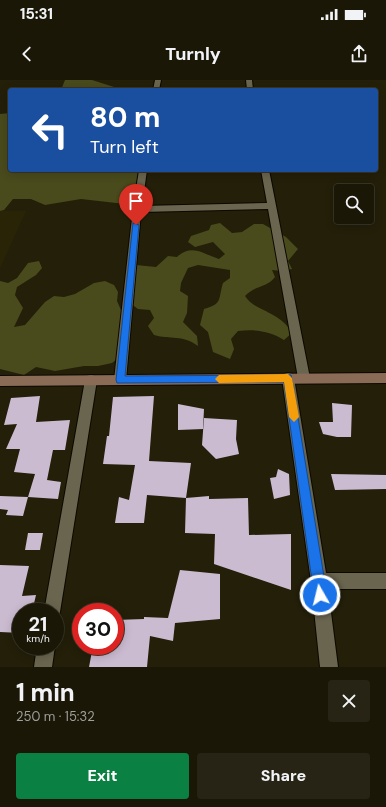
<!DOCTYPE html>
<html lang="en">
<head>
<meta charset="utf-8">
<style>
  body { margin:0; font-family:"DM Sans",sans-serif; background:#272415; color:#f1f3f6; height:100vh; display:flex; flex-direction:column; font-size:15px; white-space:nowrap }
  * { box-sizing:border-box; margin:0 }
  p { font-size:13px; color:#9f9f9b }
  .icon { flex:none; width:22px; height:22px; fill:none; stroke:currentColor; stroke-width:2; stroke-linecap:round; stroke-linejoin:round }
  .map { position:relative; height:587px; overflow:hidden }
  .panel { display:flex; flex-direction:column; background:#1a1707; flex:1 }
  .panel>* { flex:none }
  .top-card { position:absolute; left:8px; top:8px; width:370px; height:84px; border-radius:4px; box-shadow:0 2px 10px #0003,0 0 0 1px #383628; background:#1a4fa0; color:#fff; overflow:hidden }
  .buttons { position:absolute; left:334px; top:104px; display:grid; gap:8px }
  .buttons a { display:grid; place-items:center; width:40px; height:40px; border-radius:4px; background:#1a1707; box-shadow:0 2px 10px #0003,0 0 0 1px #383628; font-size:20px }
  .speed { position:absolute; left:12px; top:523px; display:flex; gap:8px; font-size:20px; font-weight:700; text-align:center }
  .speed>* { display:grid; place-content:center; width:52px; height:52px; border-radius:50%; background:#1a1707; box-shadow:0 2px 10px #0003,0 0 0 1px #383628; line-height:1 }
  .speed small { font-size:10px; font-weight:400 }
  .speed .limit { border:6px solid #d22; background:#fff; color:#111 }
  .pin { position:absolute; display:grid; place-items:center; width:34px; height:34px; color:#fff; margin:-41px -17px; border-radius:50% 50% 50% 0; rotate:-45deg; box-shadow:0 0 4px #0007 }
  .pin .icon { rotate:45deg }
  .me { position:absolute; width:44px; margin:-22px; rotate:352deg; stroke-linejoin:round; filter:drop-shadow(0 0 3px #0008) }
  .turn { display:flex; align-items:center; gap:14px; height:84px; padding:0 16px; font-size:18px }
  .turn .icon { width:52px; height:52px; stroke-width:2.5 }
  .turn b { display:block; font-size:28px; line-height:34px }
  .round { display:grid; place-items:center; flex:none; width:42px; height:42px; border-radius:4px; background:#272415 }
  .overview { display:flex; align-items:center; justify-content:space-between; height:68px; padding:0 16px }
  h1 { font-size:24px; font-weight:800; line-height:30px }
  .primary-button { display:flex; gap:8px; margin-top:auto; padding:8px 16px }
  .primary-button a { flex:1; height:46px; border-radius:4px; background:#0b8043; color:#fff; font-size:16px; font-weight:800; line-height:46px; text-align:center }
  .primary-button a+a { background:#272415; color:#f1f3f6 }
  .status { display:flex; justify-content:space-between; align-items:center; height:28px; padding:0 20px; background:#1a1707; direction:ltr }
  .status svg { height:11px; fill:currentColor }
  header { display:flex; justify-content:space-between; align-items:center; height:52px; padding:0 16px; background:#1a1707; font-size:18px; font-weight:800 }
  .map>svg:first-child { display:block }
  .built { fill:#2a2407 }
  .forest { fill:#494b1d }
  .building { fill:#cbbbd1 }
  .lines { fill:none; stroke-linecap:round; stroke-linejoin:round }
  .street-casing { stroke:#0c0800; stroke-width:2 }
  .secondary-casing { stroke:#0c0800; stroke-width:2 }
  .street { fill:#6a654e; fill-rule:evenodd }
  .secondary { fill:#8a6b56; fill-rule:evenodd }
  .route { fill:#1a73e8; stroke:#114b97 }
  .slow { fill:#f59e0b }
</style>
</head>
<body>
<div class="status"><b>15:31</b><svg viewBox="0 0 49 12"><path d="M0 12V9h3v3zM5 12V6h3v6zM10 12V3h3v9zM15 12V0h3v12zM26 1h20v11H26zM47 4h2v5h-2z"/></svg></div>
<header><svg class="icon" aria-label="back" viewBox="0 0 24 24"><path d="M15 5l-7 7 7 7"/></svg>Turnly<svg class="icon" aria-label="share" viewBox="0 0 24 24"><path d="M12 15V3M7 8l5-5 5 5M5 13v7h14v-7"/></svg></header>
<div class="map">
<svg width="386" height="587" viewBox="0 0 386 587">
  <rect width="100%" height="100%" fill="#231f09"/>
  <polygon class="built" points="0,131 26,131 0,188"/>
  <g class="forest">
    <polygon points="65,0 92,0 114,7 140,10 61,10"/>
    <polygon points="10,33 10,90 138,90 140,91 136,113 125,124 81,119 45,125 31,119 13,119 4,130 0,131 0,34"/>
    <path d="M220,143L232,153L242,152L254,144H263L286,157L298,169L288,181L292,189L282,191L272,190L275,197C267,208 255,205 245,216C255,232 280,231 292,253L284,260C270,251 255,249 238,251L231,259L234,269L230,279L213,272L208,252L200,245L204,229C223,224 218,219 223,203L230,198V190L198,185L188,188L181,203L180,211L188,216L187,233L183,242L197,256L198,266C182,254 171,260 154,255L148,246L154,238L150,230L138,229L130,223V192L136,185L156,187L168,176L177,177C192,163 203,174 219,179L225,174L213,162L195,167L188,162L191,156L209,150L211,145Z"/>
    <polygon points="39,181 42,188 36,195 17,207 15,215 23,228 14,247 25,245 45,222 54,216 64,217 75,214 94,203 105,201 114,205 118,212 117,221 124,237 122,275 112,283 98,286 84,286 55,291 36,287 24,295 0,289 0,201 8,203 17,198 28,183"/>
  </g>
  <g class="building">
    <polygon points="40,316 36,342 70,340 65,370 53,370 47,400 61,402 58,419 28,417 35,394 14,392 20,369 6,369 17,344 4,345 11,318"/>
    <polygon points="154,316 149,381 191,383 186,418 147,415 144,443 115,443 119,417 129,420 135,385 103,384 107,356 109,356 113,317"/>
    <polygon points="332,323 352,325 351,357 337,357 323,354 319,342 333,342"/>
    <polygon points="178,324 204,329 203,349 178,350"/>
    <polygon points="204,338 237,340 236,359 239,374 216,379 202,365"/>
    <polygon points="278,389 289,394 290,415 274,419 270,398 276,397"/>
    <polygon points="331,394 386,395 386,409 335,410"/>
    <polygon points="0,416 28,417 23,436 6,435 8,430 0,429"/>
    <polygon points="209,416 209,419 248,418 249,455 291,454 291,510 214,484 215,454 185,453 186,418"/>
    <polygon points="28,453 43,453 40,470 25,470"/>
    <polygon points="0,485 29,486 22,516 36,515 32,532 21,532 21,553 0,552"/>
    <polygon points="180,490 220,494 220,539 175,543 173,561 150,556 147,587 89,587 93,566 115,566 115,540 144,539 144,537 168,538"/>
  </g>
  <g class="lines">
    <defs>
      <g id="street">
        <polygon points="155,0 161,0 159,10 153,10"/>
        <polygon points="246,0 252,0 253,10 247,10"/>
        <polygon points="139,90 147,90 142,126 267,123 261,90 269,90 310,298 308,302 304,303 300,302 298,298 268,129 141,132 126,300 124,304 120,305 116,304 114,300 133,129"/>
        <polygon points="288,293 292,294 294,298 326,493 386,493 386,509 328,509 338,587 320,587 311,501 282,298 284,294"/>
        <polygon points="91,295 95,296 97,300 60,532 58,538 55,539 55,532 44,532 85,300 87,296"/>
        <polygon points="37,566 55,566 52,587 34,587"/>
      </g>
      <polygon id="secondary" points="386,293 386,303 0,306 0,296"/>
    </defs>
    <use href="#street" class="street-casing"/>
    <use href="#secondary" class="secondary-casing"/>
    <use href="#street" class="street"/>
    <use href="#secondary" class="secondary"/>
  </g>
  <polygon class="route" points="133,143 139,145 125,296 291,295 327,515 325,520 320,522 316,520 314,515 284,302 117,303 116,300"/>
  <polygon class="slow" points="288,294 292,298 299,337 294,342 289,337 284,302 219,303 215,299 219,295"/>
</svg>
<div class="buttons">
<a><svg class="icon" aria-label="search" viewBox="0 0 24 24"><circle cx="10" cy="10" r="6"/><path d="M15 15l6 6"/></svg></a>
</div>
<div class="speed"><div>21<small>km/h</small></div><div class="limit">30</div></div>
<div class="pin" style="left:136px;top:145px;background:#d93025"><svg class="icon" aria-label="arrive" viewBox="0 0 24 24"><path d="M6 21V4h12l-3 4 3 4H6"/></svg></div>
<svg class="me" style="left:320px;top:515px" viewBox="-20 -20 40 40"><circle r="17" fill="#1a73e8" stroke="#fff" stroke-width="3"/><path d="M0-11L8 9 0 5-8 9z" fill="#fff"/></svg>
<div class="top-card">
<div class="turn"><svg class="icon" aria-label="left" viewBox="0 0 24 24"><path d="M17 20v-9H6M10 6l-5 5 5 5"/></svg><div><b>80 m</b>Turn left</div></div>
</div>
</div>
<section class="panel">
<div class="overview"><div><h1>1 min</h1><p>250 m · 15:32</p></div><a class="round"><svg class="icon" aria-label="close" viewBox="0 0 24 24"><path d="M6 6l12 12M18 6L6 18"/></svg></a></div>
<div class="primary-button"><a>Exit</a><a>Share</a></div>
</section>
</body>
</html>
